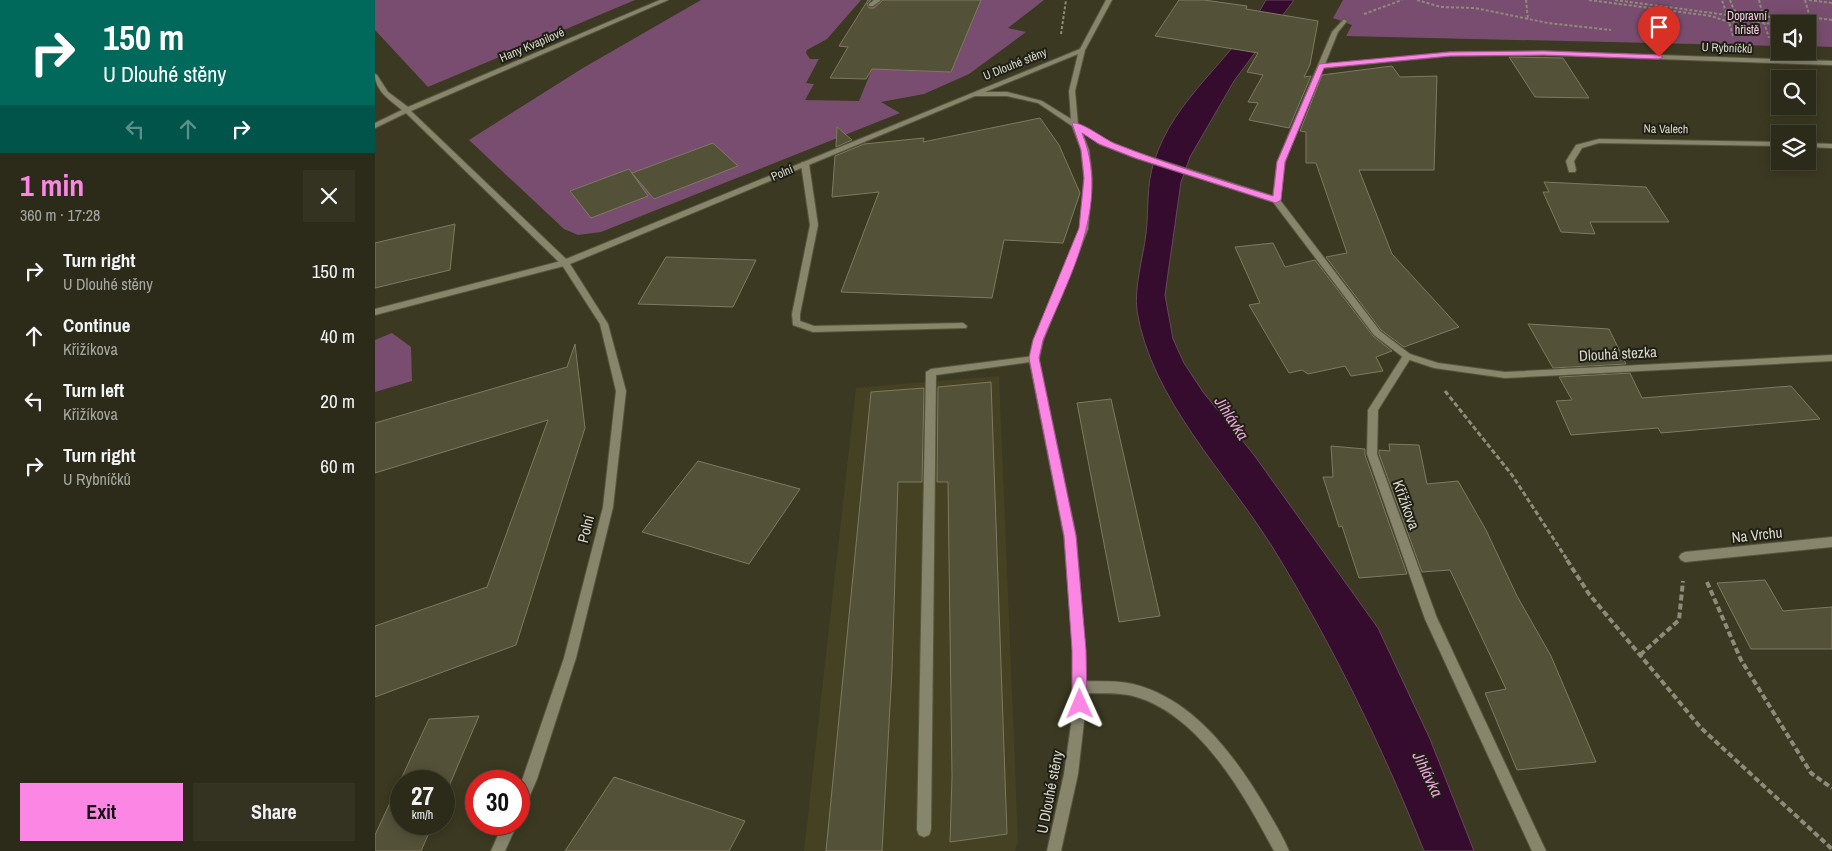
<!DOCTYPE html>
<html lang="en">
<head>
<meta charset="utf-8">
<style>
  body { margin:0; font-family:"Archivo Narrow",sans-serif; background:#343322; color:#f1f3f6; height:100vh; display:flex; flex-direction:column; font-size:19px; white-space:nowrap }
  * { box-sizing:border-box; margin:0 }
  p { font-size:16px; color:#a6a7a2 }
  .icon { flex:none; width:28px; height:28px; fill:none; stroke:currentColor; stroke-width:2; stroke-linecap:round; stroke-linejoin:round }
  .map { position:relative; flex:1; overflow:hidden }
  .sheet { display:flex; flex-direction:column; background:#2c2b19; width:375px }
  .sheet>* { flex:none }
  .banner { background:#00695c; color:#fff; overflow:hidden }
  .fabs { position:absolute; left:1396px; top:15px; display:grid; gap:10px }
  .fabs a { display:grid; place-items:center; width:45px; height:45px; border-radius:0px; background:#2c2b19; box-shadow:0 2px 12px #0003,0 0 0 1px #484738; font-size:25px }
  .speed { position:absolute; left:15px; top:770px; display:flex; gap:10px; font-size:25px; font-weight:700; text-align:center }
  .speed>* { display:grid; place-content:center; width:65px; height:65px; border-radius:50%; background:#2c2b19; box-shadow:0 2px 12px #0003,0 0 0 1px #484738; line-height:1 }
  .speed small { font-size:12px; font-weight:400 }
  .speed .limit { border:8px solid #d22; background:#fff; color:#111 }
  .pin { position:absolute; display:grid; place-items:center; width:42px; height:42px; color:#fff; margin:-51px -21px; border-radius:50% 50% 50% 0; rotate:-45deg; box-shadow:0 0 5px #0007 }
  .pin .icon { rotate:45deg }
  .me { position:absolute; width:55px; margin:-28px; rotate:359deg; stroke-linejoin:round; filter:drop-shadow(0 0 4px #0008) }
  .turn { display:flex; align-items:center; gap:18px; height:105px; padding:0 20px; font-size:22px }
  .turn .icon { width:65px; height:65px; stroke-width:2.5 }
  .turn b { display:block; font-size:35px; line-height:42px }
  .lanes { display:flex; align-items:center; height:48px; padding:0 20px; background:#0003; justify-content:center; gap:25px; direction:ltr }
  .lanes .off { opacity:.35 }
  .round { display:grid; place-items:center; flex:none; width:52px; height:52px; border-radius:0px; background:#343322 }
  .head { display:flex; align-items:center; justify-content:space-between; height:85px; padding:0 20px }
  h1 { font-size:30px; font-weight:800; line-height:38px; color:#fc86e4 }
  .primary-button { display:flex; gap:10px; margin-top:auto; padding:10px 20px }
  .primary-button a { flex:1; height:58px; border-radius:0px; background:#fc86e4; color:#111; font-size:20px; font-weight:800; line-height:58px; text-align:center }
  .primary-button a+a { background:#343322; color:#f1f3f6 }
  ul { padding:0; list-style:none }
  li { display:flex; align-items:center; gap:15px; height:65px; padding:0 20px }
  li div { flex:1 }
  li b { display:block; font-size:19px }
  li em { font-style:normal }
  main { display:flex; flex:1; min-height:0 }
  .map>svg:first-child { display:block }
  .built { fill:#454224 }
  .green { fill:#794d6f }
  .water { fill:#350b2e; stroke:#66485d }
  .building { fill:#545139; stroke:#7d7a61 }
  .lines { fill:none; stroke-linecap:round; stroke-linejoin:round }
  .service-casing { stroke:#57563f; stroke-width:2 }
  .minor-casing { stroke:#57563f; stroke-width:2 }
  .path-far2 { stroke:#8d8b79; stroke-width:2; stroke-dasharray:3 2; stroke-linecap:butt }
  .path-far1 { stroke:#8d8b79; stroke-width:3; stroke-dasharray:5 2.5; stroke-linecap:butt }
  .path { stroke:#8d8b79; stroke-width:4; stroke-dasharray:6 3; stroke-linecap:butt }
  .service { fill:#87856c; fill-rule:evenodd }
  .minor { fill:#87856c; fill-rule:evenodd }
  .route { fill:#fc86e4; stroke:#a45794 }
  .labels { text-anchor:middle; stroke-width:4; stroke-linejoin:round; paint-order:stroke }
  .far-park-label { font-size:12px; fill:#f8cbec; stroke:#201f15 }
  .far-street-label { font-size:12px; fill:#d9d8ca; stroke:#201f15 }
  .street-label { font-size:15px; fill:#d9d8ca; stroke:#201f15 }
  .water-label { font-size:16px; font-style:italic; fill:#efa6de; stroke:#201f15 }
</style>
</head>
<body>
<main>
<section class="sheet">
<div class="banner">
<div class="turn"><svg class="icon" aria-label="right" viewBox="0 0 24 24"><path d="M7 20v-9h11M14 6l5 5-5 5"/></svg><div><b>150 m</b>U Dlouhé stěny</div></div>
<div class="lanes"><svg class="icon off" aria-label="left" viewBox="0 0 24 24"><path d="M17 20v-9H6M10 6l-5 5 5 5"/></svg><svg class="icon off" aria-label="ahead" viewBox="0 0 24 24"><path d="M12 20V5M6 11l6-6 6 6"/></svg><svg class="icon" aria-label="right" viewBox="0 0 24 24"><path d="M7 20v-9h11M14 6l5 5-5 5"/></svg></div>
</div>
<div class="head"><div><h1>1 min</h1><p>360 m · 17:28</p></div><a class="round"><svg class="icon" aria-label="close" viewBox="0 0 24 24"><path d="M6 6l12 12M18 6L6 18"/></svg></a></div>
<ul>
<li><svg class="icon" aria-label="right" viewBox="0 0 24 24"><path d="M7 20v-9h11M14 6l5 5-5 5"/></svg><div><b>Turn right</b><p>U Dlouhé stěny</p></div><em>150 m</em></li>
<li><svg class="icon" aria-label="ahead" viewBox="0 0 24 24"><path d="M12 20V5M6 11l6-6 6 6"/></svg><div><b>Continue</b><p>Křižíkova</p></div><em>40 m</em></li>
<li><svg class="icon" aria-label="left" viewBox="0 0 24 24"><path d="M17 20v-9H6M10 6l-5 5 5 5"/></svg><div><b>Turn left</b><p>Křižíkova</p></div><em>20 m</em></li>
<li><svg class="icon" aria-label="right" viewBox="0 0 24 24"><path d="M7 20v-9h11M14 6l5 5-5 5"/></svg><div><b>Turn right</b><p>U Rybníčků</p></div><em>60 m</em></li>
</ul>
<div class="primary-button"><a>Exit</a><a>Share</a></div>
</section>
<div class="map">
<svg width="1457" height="851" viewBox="0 0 1457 851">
  <rect width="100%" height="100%" fill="#3b3921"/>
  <polygon class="built" points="624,376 643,842 640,851 429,851 481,388"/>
  <g class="green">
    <polygon points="0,0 260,0 53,87 0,30"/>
    <polygon points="326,0 486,0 452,39 432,50 431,53 435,59 444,59 431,83 439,84 430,100 484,101 497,69 576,72 592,32 496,15 494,5 499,0 669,0 633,28 651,32 594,74 549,94 506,102 525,113 226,232 203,235 189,229 94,140 208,68"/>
    <polygon points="968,0 1457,0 1457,47 1433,46 1432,24 1405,24 1405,46 971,36 977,25 958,18"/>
    <polygon points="17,333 36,347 37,381 0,392 0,340"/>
  </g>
  <path class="water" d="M891,0H919L859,81L815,157L806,182L790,295L798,339L809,363L828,392L879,455L1003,628L1055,739L1099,851H1049C1007,746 957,644 898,548C852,474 776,399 762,311C759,286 768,258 771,234C774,210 771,185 779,162C798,98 860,58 891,0Z"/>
  <g class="building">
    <polygon points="493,0 496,0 492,4 494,8 499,8 508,0 606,0 576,72 497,69 491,79 455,78 473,47 464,46"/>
    <polygon points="804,0 829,0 872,6 871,9 943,21 935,65 929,77 936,76 914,128 874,120 883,103 873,102 888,75 872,72 883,53 780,36"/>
    <polygon points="1134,57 1188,58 1214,98 1160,97"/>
    <polygon points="1017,66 1025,77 1062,76 1059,170 984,170 1017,254 1084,327 1029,347 1006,330 951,257 972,253 941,163 931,163 931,132 925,131 947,75"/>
    <polygon points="665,118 684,145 705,193 688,243 629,240 617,298 466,292 504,192 457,197 460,156 489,144 549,138 548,142"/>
    <polygon points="462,127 477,140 461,147"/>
    <polygon points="338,143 363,166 279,199 257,173"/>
    <polygon points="254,169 273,196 216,218 195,191"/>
    <polygon points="1169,182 1271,187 1294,222 1215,222 1220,234 1186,232 1168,192 1174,192"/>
    <polygon points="80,224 75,270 0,288 0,243"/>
    <polygon points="898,243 910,267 940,260 998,336 1017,351 1001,357 1008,371 976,376 970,366 933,374 927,370 914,373 874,305 885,303 860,247"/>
    <polygon points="291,257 381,260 358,307 263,304"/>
    <polygon points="1153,324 1234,329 1251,364 1178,368"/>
    <polygon points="200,344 210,428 141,645 0,697 0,626 112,587 173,420 0,473 0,423 192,367"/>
    <polygon points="1255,373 1267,398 1416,386 1445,419 1286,433 1283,428 1196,435 1181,401 1197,400 1184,377"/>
    <polygon points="616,382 632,834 575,842 577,777 573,482 562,482 563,387"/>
    <polygon points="549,388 547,482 523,482 517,670 507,851 451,851 496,392"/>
    <polygon points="736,399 785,616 744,622 702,403"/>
    <polygon points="1014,444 1044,445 1052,484 1083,481 1111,530 1142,596 1176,656 1221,762 1142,770 1110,693 1131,689 1075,570 1047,572 1004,454 1004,450 1015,451"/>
    <polygon points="956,446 990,449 990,455 1032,574 984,578 967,526 964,527 948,477 958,477"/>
    <polygon points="323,461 425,489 374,564 267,532"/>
    <polygon points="1390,580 1408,611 1457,607 1457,649 1376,649 1342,583"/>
    <polygon points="104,716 69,798 69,781 26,781 26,824 58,824 46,851 0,851 0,835 54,719"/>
    <polygon points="239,777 370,821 354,851 190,851"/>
  </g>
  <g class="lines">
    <defs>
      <g id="service">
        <polygon points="427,162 433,162 434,164 443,225 425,314 425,321 439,326 588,323 592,326 591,328 438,332 418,325 417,314 435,225 426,164"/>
        <polygon points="190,260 193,261 193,265 0,315 0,309"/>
        <polygon points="1032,353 1037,356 1003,410 1002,454 1062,618 1171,851 1157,851 1050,619 992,454 993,410 1029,354"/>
        <polygon points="659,356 664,359 662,361 561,375 556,830 554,835 549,837 544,835 542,830 551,372 556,369"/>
        <path d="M705,681C722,682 741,680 758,684C819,699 860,756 891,808C899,822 908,836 914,851H899C869,795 825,714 758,696C742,692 722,694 705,693L701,691L699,687L701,683Z"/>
      </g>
      <g id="minor">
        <path d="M285,0H293L36,111L191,259L705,49L731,0H737L710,50L700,91L703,124L730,140L766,154L898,196L902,162L957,32L969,19L972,21L963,32L950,64L1075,52L1169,51L1457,61V65L1169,55L1075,56L948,68L910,162L905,200L1005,331L1035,354L1063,363L1130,372L1457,355V361L1130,378L1059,368L1029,358L999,335L898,202L760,158L724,144L707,132L714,150L717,178L713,229L668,341L664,359L701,536L710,650L711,704L703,774L686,851H672L689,774L699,704L698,650L689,536L654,359L658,341L705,229L709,178L706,150L697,126L663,103L632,96H600L195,264L233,324L251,391L238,507L201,658L162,779L149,809L144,811V789L189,658L228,507L241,391L225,324L187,265L31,113L0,128V123L27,110C15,100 0,91 0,74L2,75L13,92L33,107ZM703,54L694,91L696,119L667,101L632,92H610Z"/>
        <polygon points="499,0 506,0 498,6 494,6 494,4"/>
        <polygon points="1224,139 1405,142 1405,146 1224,143 1207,148 1199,161 1201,170 1200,172 1194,172 1191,161 1201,145"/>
        <polygon points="1432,143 1457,144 1457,148 1432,147"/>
        <polygon points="1457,537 1457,547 1310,562 1306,560 1304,557 1306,554 1310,552"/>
        <polygon points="128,824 142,824 130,851 116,851"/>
      </g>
    </defs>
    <use href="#service" class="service-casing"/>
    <use href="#minor" class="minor-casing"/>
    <g class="path-far2">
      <polyline points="1042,0 1066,7 1100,8 1173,23 1236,30"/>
      <polyline points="1151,0 1153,20"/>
      <polyline points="1214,0 1336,16 1354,22 1368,20 1405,25"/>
      <polyline points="1240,0 1352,15 1347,0"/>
      <polyline points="1355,0 1359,10 1363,12 1408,19"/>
      <polyline points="1384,0 1388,16"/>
      <polyline points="1430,0 1438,28 1432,34"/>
      <polyline points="1434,0 1457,3"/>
      <polyline points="989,14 1027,0"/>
      <polyline points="1408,19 1423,20 1427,18 1426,16 1457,20"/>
      <polyline points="1389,22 1394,38"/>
      <polyline points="686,34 691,0"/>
      <polyline points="1358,36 1352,15 1426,24"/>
    </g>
    <polyline class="path-far1" points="1070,391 1137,475 1193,561"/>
    <g class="path">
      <polyline points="1192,560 1214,594 1326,728 1457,849"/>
      <polyline points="1332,582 1366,660 1436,773 1457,788"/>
      <polyline points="1265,655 1304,620 1308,581"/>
    </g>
    <use href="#service" class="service"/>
    <use href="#minor" class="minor"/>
  </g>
  <path class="route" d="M1169,51L1284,55L1288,57L1284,59L1169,55L1075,56L949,68L910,162L906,200L901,203L760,158L724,144L707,133C736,204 695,275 668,340L664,358L701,536L711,650L712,704L710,709L705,711L699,709L697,704V650L689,536L654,358L658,340L704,228L709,178L706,150L697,123C707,121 730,140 741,144C792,164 845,180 898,196L902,162L944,64L1075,52Z"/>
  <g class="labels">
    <g class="far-park-label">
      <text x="1372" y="20">Dopravní<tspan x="1372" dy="14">hřistě</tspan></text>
    </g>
    <g class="far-street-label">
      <text transform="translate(157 45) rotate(-23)" y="4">Hany Kvapilové</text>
      <text transform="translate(1352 48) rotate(2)" y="4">U Rybníčků</text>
      <text transform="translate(640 64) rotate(-22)" y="4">U Dlouhé stěny</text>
      <text transform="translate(1291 129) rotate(1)" y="4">Na Valech</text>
      <text transform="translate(407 173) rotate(-23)" y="4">Polní</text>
    </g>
    <g class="street-label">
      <text transform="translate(1243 354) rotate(-3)" y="5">Dlouhá stezka</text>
      <text transform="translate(1031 505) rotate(70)" y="5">Křižíkova</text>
      <text transform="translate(211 529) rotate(-76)" y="5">Polní</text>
      <text transform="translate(1382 535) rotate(-6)" y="5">Na Vrchu</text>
      <text transform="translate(675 792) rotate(-79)" y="5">U Dlouhé stěny</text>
    </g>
    <g class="water-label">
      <text transform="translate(857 418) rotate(57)" y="6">Jihlávka</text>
      <text transform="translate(1053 774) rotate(64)" y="6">Jihlávka</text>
    </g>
  </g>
</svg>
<div class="fabs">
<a><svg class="icon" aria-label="sound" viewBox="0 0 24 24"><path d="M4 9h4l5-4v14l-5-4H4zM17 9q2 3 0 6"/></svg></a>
<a><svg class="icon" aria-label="search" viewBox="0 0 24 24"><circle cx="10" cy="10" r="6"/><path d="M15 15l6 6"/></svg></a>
<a><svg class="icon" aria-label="layers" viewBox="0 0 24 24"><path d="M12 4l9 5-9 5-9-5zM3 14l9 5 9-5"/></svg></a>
</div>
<div class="speed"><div>27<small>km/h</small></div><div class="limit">30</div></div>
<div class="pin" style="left:1284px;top:57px;background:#d93025"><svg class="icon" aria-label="arrive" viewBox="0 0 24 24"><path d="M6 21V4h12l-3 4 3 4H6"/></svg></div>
<svg class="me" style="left:705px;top:704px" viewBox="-20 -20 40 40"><path d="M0-17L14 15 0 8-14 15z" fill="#fc86e4" stroke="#fff" stroke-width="4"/></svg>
</div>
</main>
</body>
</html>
